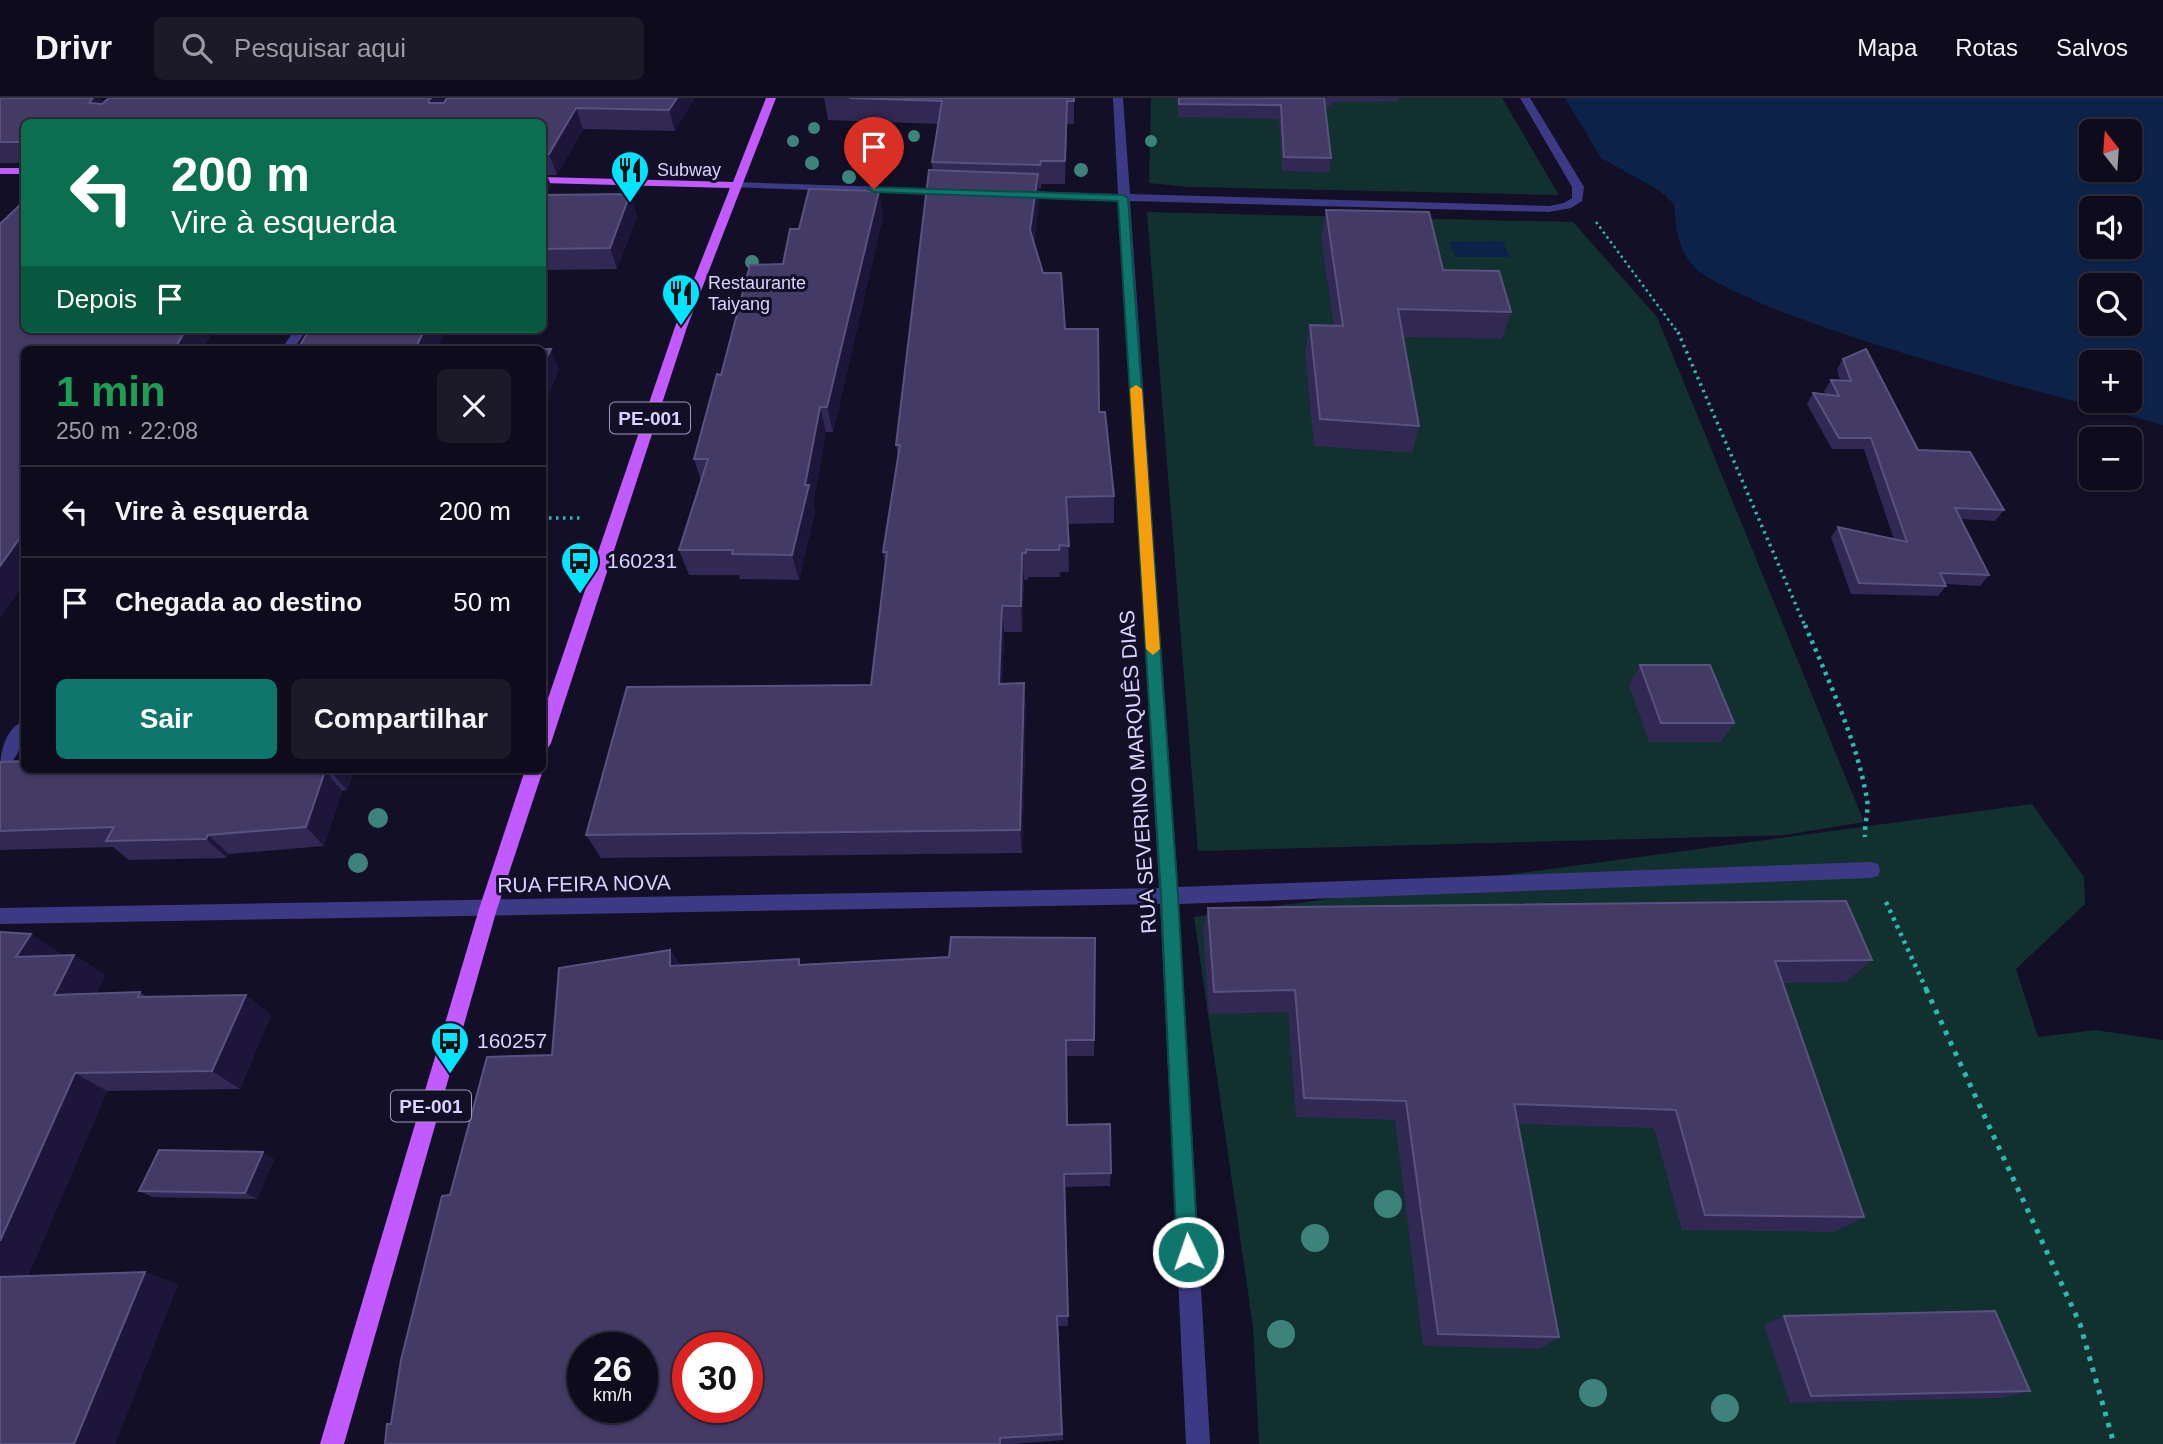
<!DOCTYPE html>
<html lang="pt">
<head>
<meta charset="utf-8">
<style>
  body { margin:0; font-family:Helvetica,sans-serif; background:#1c1929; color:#f1f3f6; height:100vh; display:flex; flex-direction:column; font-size:26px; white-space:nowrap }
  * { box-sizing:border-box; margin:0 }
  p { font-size:23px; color:#9b9ba3 }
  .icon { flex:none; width:38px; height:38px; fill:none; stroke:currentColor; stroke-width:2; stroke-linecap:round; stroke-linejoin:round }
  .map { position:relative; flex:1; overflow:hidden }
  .details { position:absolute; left:21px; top:248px; width:525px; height:427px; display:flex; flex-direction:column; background:#0e0b1c; border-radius:10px; box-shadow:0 2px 5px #0004,0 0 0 2px #2e2b3b }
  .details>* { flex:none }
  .guide { position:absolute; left:21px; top:21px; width:525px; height:214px; border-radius:10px; box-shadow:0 2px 5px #0004,0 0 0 2px #2e2b3b; background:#0b6e4f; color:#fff; overflow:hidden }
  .needle { width:46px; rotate:343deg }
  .fabs { position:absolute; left:2079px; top:21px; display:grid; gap:14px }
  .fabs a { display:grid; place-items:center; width:63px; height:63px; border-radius:10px; background:#0e0b1c; box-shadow:0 2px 5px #0004,0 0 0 2px #2e2b3b; font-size:35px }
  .speed { position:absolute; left:567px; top:1234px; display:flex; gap:14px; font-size:35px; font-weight:700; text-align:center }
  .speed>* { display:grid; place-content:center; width:91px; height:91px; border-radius:50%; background:#0e0b1c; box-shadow:0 2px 5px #0004,0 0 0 2px #2e2b3b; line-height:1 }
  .speed small { font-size:18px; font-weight:400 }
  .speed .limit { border:10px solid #d22; background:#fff; color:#111 }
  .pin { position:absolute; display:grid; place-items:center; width:60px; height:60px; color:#fff; margin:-72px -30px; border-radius:50% 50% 50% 0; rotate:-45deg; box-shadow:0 0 7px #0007 }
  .pin .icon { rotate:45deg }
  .me { position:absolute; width:77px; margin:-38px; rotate:357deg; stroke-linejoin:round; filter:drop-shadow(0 0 5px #0008) }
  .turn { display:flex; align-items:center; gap:24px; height:147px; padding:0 35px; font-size:32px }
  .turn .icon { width:91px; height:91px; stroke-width:2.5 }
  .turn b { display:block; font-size:49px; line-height:60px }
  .then { display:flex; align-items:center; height:66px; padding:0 35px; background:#0003; gap:14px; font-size:26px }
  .round { display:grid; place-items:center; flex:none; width:74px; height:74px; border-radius:10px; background:#1c1929 }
  .summary { display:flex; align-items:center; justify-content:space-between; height:119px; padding:0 35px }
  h1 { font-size:42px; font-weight:800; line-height:52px; color:#1e9e55 }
  .cta { display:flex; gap:14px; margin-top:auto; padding:14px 35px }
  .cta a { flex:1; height:80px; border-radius:10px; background:#0f766e; color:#fff; font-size:28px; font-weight:800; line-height:80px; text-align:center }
  .cta a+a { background:#1c1929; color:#f1f3f6 }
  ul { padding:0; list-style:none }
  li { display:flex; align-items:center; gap:21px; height:91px; padding:0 35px; border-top:2px solid #2e2b3b }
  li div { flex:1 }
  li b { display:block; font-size:26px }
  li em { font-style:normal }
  header { display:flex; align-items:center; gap:42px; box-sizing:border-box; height:98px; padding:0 35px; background:#0e0b1c; border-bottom:2px solid #2e2b3b }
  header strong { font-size:33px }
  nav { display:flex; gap:38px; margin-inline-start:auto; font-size:24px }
  .search { width:490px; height:63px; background:#1c1929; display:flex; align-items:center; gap:18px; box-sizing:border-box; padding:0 24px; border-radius:10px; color:#9b9ba3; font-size:26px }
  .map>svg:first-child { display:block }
  .green { fill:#12302f }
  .water { fill:#0c2248; fill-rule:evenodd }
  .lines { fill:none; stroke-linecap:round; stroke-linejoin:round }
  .path-far3 { stroke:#2fb8b0; stroke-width:2.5; stroke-dasharray:2.5 3.5; stroke-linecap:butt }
  .path-far2 { stroke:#2fb8b0; stroke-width:3.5; stroke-dasharray:2.5 4.5; stroke-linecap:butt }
  .path-far1 { stroke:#2fb8b0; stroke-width:4.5; stroke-dasharray:3.5 5; stroke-linecap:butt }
  .path { stroke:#2fb8b0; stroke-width:5; stroke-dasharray:4.5 7; stroke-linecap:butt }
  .street { fill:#3d3a85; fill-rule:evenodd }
  .primary { fill:#c25bff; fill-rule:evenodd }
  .tree { fill:#3d827b }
  .wall { fill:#312854 }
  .shaded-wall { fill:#1d163a }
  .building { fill:#433a66; stroke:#5a527e; stroke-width:2; fill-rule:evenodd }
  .route { fill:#0f766e; stroke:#0a4d48; stroke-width:2 }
  .slow { fill:#f59e0b }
  .labels { text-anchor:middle; stroke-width:6; stroke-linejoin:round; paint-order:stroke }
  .far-poi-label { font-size:18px; fill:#d9d4ff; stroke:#130f26; text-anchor:start }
  .shield { fill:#130f26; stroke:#9e99be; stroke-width:2 }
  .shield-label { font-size:19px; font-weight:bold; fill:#d9d4ff }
  .poi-label { font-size:21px; fill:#d9d4ff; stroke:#130f26; text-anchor:start }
  .street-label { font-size:21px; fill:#d9d4ff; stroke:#130f26 }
</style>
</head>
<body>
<header>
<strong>Drivr</strong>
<div class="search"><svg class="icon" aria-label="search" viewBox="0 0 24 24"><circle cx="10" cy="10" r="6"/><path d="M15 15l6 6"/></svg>Pesquisar aqui</div>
<nav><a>Mapa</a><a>Rotas</a><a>Salvos</a></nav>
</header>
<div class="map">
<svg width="2163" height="1346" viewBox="0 0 2163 1346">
  <rect width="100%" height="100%" fill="#130f26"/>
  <g class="green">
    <polygon points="1151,0 1502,0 1559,97 1188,89 1149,85"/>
    <polygon points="1147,114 1573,124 1657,219 1864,724 1785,737 1198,753"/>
    <polygon points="2032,706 2084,779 2085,806 2016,871 2038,939 2095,932 2163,942 2163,1346 1259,1346 1253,1229 1194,819"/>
  </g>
  <g class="water">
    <path d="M1565,0H2163V327C2036,292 1909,262 1785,215C1765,207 1708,184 1695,170C1676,148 1677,133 1674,106L1660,93L1601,60ZM2091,33H2130V72H2091ZM2091,110H2130V149H2091ZM2091,187H2130V226H2091ZM2091,264H2130V303H2091Z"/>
    <polygon points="1503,143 1509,159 1455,159 1449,144"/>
  </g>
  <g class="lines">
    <polyline class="path-far3" points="1596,124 1679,236"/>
    <g class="path-far2">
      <polyline points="1678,234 1805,528"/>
      <polyline points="542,420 580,420"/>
    </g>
    <g class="path-far1">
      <path d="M1805,527C1829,584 1856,640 1867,701C1869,713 1864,727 1865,739"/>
      <polyline points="1886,804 1927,893"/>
    </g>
    <polyline class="path" points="1926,891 2080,1226 2114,1346"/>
    <g class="street">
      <polygon points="1113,0 1123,0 1130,96 1549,108 1564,105 1572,100 1572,89 1520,0 1530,0 1584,89 1582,103 1571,110 1549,114 1130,103 1178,789 1871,764 1878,766 1880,772 1878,778 1871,780 1179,806 1210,1346 1186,1346 1160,806 0,826 0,810 1159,790 1119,102 1015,99 1009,96 1015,93 1118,96"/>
      <polygon points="735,84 948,91 954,94 948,97 731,89 731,85"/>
      <polygon points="295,231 307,231 293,252 281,252"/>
      <path d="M24,623C25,640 18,666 0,672C0,655 5,630 24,623Z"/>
    </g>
    <g class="primary">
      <polygon points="766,0 776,0 687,229 551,645 548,650 542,652 542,618 675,229 730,90 542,85 542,79 733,84"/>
      <rect x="0" y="70" width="24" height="6"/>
      <polygon points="525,672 543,672 497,811 344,1346 320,1346 479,811"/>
    </g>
  </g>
  <g class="tree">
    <circle cx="814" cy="30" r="6"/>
    <circle cx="914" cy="38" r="6"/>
    <circle cx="793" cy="43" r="6"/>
    <circle cx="1151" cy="43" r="6"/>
    <circle cx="877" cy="64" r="7"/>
    <circle cx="812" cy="65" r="7"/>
    <circle cx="1081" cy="72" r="7"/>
    <circle cx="849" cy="79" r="7"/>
    <circle cx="752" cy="164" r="7"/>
    <circle cx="378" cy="720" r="10"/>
    <circle cx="358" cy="765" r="10"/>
    <circle cx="1388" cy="1106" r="14"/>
    <circle cx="1315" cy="1140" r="14"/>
    <circle cx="1281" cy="1236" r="14"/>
    <circle cx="1593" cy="1295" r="14"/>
    <circle cx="1725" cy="1310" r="14"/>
  </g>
  <g class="wall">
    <polygon points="0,0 100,0 103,5 694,0 675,33 583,31 557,77 547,77 551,88 545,97 637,118 617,171 542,172 542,24 24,24 24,65 0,65"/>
    <polygon points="824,0 1074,0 1074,26 1067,26 1065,86 1041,86 1041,90 1039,90 1039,102 1034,143 1043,175 1099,314 1114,398 1114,425 1068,426 1069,474 1060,474 1060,479 1028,479 1028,482 1024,482 1022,534 1004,534 1002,586 1024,585 1026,611 1022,755 601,760 586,737 871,587 885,467 883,454 898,359 896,347 932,72 932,64 938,26 828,22"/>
    <polygon points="1177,0 1399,0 1398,3 1332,4 1331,9 1325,9 1331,60 1329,74 1282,73 1279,21 1178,19"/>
    <polygon points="879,93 883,118 833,334 826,334 813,405 815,413 799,482 740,481 739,477 689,477 679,452 701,383 694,361 721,277 783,166 799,131"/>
    <polygon points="1326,112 1443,172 1511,214 1502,241 1403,239 1419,328 1412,355 1314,348 1305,254 1310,227 1334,228 1321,139"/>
    <polygon points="0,126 24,231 214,231 202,252 24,252 24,485 0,520"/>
    <polygon points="1843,261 1918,352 2004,412 1995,423 1960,421 1989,477 1980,488 1945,486 1946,488 1938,498 1851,496 1831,439 1838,429 1894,442 1864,351 1832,351 1807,306 1813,295 1826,296 1824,293 1831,282 1840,283 1837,271"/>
    <polygon points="1640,567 1734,625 1721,644 1649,644 1629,587"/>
    <polygon points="0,664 24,672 354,672 347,692 342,693 324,748 229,756 227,760 129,762 113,749 0,752"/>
    <polygon points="1208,810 1872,862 1846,884 1782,885 1864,1119 1835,1134 1682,1132 1654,1030 1518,1026 1559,1239 1540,1251 1423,1248 1395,1022 1296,1019 1288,914 1209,916 1203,833"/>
    <polygon points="1095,840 1094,958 1067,958 1067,1027 1111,1075 1110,1088 1064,1089 1068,1228 1058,1228 1063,1342 1014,1346 385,1346 450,1097 552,957 670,852 680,867 802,866 949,859"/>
    <polygon points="62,857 74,857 105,877 96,896 140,894 147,899 246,897 271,917 240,991 107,993 28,1178 178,1186 115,1346 0,1346"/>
    <polygon points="274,1061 257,1101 152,1099 139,1093"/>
    <polygon points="1784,1218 2030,1293 2002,1300 1790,1305 1764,1227"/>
  </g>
  <g class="shaded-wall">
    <polygon points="93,0 100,0 110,15 89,5"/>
    <polygon points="431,0 454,0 438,22 429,5 429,2"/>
    <polygon points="677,0 694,0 675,33 669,12"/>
    <polygon points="1067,3 1067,26 1065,86 1065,63"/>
    <polygon points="576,10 583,31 557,77 549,56"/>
    <polygon points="543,67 551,88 542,103 542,68"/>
    <polygon points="1038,76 1039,102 1031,159 1030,132"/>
    <polygon points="879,93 883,118 833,334 827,309"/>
    <polygon points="630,96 637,118 617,171 610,150"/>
    <polygon points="186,231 214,231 202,252 181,252 177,247"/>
    <polygon points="425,231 447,231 437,252 415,251"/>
    <polygon points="551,251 559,272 542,313 542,269"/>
    <polygon points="820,309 826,334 813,405 815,413 799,482 792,457"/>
    <polygon points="24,434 24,485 0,520 0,468"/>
    <polygon points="1022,455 1024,482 1022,534 1021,508"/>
    <polygon points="1002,508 1004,534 1001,611 999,586"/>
    <polygon points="1024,585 1026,611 1022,755 1020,732"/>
    <polygon points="331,672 354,672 347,692 330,673"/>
    <polygon points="325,673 342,693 324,748 306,729"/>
    <polygon points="208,737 229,756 227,760 206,741"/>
    <polygon points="31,836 63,857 16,859"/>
    <polygon points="670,852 681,870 670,868"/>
    <polygon points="74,857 105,877 86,917 54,897"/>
    <polygon points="246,897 271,917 240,991 212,973"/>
    <polygon points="75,975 107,993 22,1192 0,1185 0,1143"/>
    <polygon points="263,1054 274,1061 257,1101 245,1095"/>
    <polygon points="145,1174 178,1186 115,1346 74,1346"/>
  </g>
  <g class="building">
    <polygon points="0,0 93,0 89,5 102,6 109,0 431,0 429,2 429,5 444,5 447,0 677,0 669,12 576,10 549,56 542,56 542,24 24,24 24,44 0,44"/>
    <polygon points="849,0 1074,0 1074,3 1067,3 1065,63 1041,63 1040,67 932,64 942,3"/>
    <polygon points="1179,0 1324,0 1331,60 1284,59 1281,7 1179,6"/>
    <polygon points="929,72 1038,76 1030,132 1043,175 1061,175 1065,231 1098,231 1099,314 1105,314 1114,398 1066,399 1069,448 1060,447 1059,452 1026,452 1026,455 1022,455 1021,508 1002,508 999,586 1024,585 1020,732 586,737 627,589 871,587 887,454 883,454 900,347 896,347"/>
    <polygon points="809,91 879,93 827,309 820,309 805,387 809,387 792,457 732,456 733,452 679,452 708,361 694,361 717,276 721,277 750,167 783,166 790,131 799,131"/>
    <polygon points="630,96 610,150 542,151 542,97"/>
    <polygon points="24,103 24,231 186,231 177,247 134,249 132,252 24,252 24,434 0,468 0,126"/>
    <polygon points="1326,112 1429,114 1443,172 1499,173 1511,214 1398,211 1419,328 1320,321 1310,227 1343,228"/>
    <polygon points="310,231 425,231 415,251 551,251 542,269 542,252 297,252"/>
    <polygon points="1866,251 1918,352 1970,354 2004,412 1955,410 1989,477 1940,475 1946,488 1859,485 1838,429 1907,444 1871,340 1839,340 1813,295 1839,298 1831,282 1851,283 1843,261"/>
    <polygon points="1640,567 1710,567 1734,625 1661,625"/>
    <polygon points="24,663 24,672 331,672 325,673 306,729 208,737 206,741 106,743 114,729 0,733 0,664"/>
    <polygon points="1846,803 1872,862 1775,863 1864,1119 1705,1117 1676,1012 1514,1006 1559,1239 1438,1236 1406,1003 1304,1000 1295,892 1214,894 1208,810"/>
    <polygon points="0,834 31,836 16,859 74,857 54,897 140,894 138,899 246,897 212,973 75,975 0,1143"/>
    <path d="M951,839L1095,840L1094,942H1066L1067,1027L1110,1026L1111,1075L1064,1076L1068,1218H1057L1062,1336L1000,1340V1346H385L387,1326H391L401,1262L442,1098L450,1097L487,959L552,957L559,870L670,852V868L799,861V867L949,859ZM583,1250H642V1309H583ZM688,1250H747V1309H688Z"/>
    <polygon points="159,1052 263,1054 245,1095 139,1093"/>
    <polygon points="145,1174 74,1346 0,1346 0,1179"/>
    <polygon points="1995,1213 2030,1293 1811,1298 1784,1218"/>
  </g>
  <polygon class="route" points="870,89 1123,97 1128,100 1178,798 1198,1154 1195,1161 1188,1164 1180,1161 1177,1154 1161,798 1118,103 874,94 868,91"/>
  <polygon class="slow" points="1136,287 1142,291 1160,551 1153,557 1146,551 1130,291"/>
  <defs>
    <symbol id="restaurant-pin" viewBox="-11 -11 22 30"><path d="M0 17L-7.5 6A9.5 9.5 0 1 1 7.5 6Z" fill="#00e5ff" stroke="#130f26"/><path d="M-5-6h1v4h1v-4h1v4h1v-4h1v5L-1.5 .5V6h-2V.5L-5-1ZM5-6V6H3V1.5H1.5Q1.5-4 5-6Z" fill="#111"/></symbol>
    <symbol id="bus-pin" viewBox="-11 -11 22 30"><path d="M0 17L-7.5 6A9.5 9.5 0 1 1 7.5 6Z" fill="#00e5ff" stroke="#130f26"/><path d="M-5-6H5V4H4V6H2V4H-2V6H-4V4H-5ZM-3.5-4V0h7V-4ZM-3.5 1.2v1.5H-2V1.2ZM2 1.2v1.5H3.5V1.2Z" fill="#111"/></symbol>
  </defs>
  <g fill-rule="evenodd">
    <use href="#restaurant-pin" x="608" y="50" width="44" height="60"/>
    <use href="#restaurant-pin" x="659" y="173" width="44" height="60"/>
    <use href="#bus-pin" x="558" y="441" width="44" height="60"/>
    <use href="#bus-pin" x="428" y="921" width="44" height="60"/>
  </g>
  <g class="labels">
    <g class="far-poi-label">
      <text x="657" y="78">Subway</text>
      <text x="708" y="191">Restaurante<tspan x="708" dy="21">Taiyang</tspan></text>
    </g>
    <g class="shield">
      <rect x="610" y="304.5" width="80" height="31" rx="5"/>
      <rect x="391" y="992.5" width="80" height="31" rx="5"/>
    </g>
    <g class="shield-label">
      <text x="650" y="327">PE-001</text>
      <text x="431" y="1015">PE-001</text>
    </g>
    <g class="poi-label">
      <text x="607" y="470">160231</text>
      <text x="477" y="950">160257</text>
    </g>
    <g class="street-label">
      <text transform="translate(1138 674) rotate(-94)" y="7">RUA SEVERINO MARQUÊS DIAS</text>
      <text transform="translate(584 786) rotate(-1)" y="7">RUA FEIRA NOVA</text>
    </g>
  </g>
</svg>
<div class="fabs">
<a><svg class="needle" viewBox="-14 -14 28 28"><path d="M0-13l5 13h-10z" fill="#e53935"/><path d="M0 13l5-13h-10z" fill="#9b9ba3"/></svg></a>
<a><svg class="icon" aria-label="sound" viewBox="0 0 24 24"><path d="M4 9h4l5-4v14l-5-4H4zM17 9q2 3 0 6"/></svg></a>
<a><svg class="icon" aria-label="search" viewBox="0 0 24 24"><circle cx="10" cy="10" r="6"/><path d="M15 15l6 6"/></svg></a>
<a>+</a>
<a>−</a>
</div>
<div class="speed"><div>26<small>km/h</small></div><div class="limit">30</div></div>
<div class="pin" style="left:874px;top:91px;background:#d93025"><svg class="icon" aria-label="arrive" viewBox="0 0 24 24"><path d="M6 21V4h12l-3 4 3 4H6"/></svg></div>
<svg class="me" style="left:1188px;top:1154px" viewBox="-20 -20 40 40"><circle r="17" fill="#0f766e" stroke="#fff" stroke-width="3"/><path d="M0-11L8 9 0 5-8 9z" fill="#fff"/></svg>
<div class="guide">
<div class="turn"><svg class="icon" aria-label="left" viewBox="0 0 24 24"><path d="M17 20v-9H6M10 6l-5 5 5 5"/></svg><div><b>200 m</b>Vire à esquerda</div></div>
<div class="then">Depois<svg class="icon" aria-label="arrive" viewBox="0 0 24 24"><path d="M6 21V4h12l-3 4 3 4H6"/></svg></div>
</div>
<section class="details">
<div class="summary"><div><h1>1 min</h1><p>250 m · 22:08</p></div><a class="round"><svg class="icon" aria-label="close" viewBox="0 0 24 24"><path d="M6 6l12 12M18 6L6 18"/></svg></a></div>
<ul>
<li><svg class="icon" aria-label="left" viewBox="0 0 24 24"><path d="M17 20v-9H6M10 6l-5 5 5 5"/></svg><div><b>Vire à esquerda</b></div><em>200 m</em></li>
<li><svg class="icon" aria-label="arrive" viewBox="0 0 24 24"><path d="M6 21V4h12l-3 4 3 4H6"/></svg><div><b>Chegada ao destino</b></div><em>50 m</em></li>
</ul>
<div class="cta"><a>Sair</a><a>Compartilhar</a></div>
</section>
</div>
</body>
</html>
